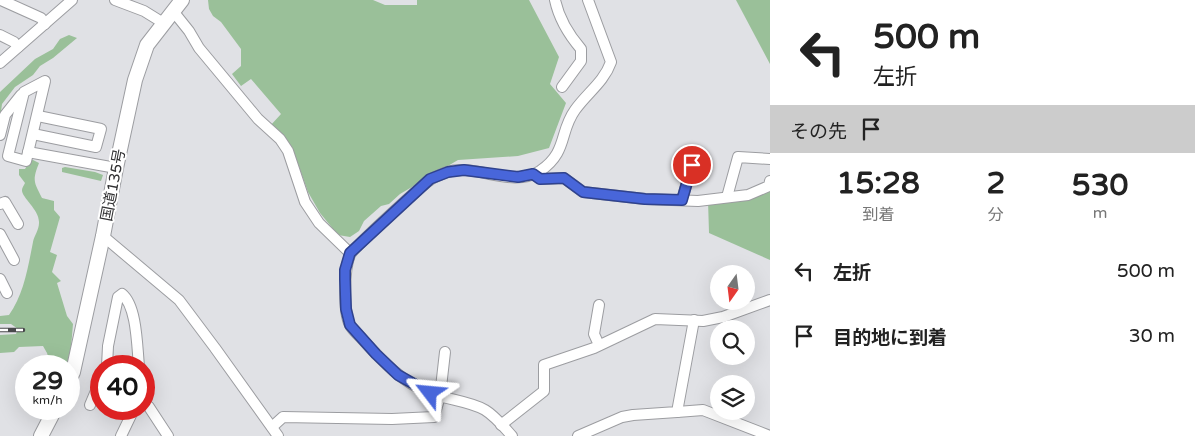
<!DOCTYPE html>
<html lang="ja">
<head>
<meta charset="utf-8">
<style>
  body { margin:0; font-family:"Varela Round","Noto Sans JP",sans-serif; background:#f6f6f6; color:#222; height:100vh; display:flex; flex-direction:column; font-size:19px; white-space:nowrap }
  * { box-sizing:border-box; margin:0 }
  p { font-size:16px; color:#767676 }
  .icon { flex:none; width:28px; height:28px; fill:none; stroke:currentColor; stroke-width:2; stroke-linecap:round; stroke-linejoin:round }
  .map { position:relative; flex:1; overflow:hidden }
  .drawer { display:flex; flex-direction:column; background:#fff; width:425px }
  .drawer>* { flex:none }
  .top-card { background:#fff; color:#222; overflow:hidden }
  .needle { width:32px; rotate:194deg }
  .fabs { position:absolute; left:710px; top:265px; display:grid; gap:10px }
  .fabs a { display:grid; place-items:center; width:45px; height:45px; border-radius:50%; background:#fff; box-shadow:0 5px 20px #0002; font-size:25px }
  .speed { position:absolute; left:15px; top:355px; display:flex; gap:10px; font-size:25px; font-weight:700; text-align:center }
  .speed>* { display:grid; place-content:center; width:65px; height:65px; border-radius:50%; background:#fff; box-shadow:0 5px 20px #0002; line-height:1 }
  .speed small { font-size:12px; font-weight:400 }
  .speed .limit { border:8px solid #d22; background:#fff; color:#111 }
  .pin { position:absolute; display:grid; place-items:center; width:42px; height:42px; color:#fff; margin:-21px; border:2px solid #fff; border-radius:50%; box-shadow:0 1px 5px #0007 }
  .me { position:absolute; width:55px; margin:-28px; rotate:299deg; stroke-linejoin:round; filter:drop-shadow(0 0 4px #0008) }
  .turn { display:flex; align-items:center; gap:18px; height:105px; padding:0 20px; font-size:22px }
  .turn .icon { width:65px; height:65px; stroke-width:2.5 }
  .turn b { display:block; font-size:35px; line-height:42px }
  .then { display:flex; align-items:center; height:48px; padding:0 20px; background:#0003; gap:10px; font-size:19px }
  .eta { display:flex; justify-content:space-evenly; align-items:center; height:85px; text-align:center }
  .eta b { font-size:30px; font-weight:700; line-height:35px }
  ul { padding:0; list-style:none }
  li { display:flex; align-items:center; gap:15px; height:65px; padding:0 20px }
  li div { flex:1 }
  li b { display:block; font-size:19px }
  li em { font-style:normal }
  main { display:flex; flex:1; min-height:0 }
  .map>svg:first-child { display:block }
  .green { fill:#9ac099 }
  .lines { fill:none; stroke-linecap:round; stroke-linejoin:round }
  .minor-casing { stroke:#9c9da1; stroke-width:12 }
  .highway-casing { stroke:#9c9da1; stroke-width:16 }
  .minor { stroke:#fff; stroke-width:10 }
  .highway { stroke:#fff; stroke-width:14 }
  .rail-casing { stroke:#48494b; stroke-width:4.5 }
  .rail { stroke:#fff; stroke-width:2.5; stroke-dasharray:8; stroke-linecap:butt }
  .route-casing { stroke:#2f428e; stroke-width:12 }
  .route { stroke:#4866da; stroke-width:9 }
  .labels { text-anchor:middle; stroke-width:4; stroke-linejoin:round; paint-order:stroke }
  .street-label { font-size:15px; fill:#323234; stroke:#fff }
</style>
</head>
<body>
<main>
<div class="map">
<svg width="770" height="436" viewBox="0 0 770 436">
  <rect width="100%" height="100%" fill="#e0e1e5"/>
  <g class="green">
    <polygon points="208,0 373,0 385,5 417,5 417,0 529,0 559,57 550,84 566,103 549,148 518,156 458,160 400,194 389,204 381,206 364,221 359,231 350,237 338,235 320,213 308,192 292,147 270,126 281,114 251,79 241,86 232,74 241,66 241,49 221,22 213,16 209,9"/>
    <polygon points="736,0 770,0 770,64"/>
    <polygon points="69,35 77,38 53,58 40,66 33,75 15,87 2,104 0,119 0,92 35,59 53,49 60,39"/>
    <path d="M31,159L39,163C32,181 34,182 42,198L54,201V210L60,217L50,252L57,255L52,272L61,281L57,283L67,316L73,324L70,360L68,366H51L47,353L43,346L19,347L14,352L0,353V335L16,334L18,329L11,324H0V316L9,315C24,294 28,267 33,242C34,236 39,230 39,223C40,210 21,197 22,190C22,188 24,185 25,183L19,175V169H25Z"/>
    <polygon points="65,167 95,172 103,175 101,181 62,172 62,168"/>
    <polygon points="770,188 770,260 709,233 708,201"/>
  </g>
  <g class="lines">
    <defs>
      <g id="minor">
        <polyline points="1,0 41,18 45,24"/>
        <polyline points="115,0 144,11 165,24"/>
        <path d="M555,0C559,19 569,35 581,49V61L562,87"/>
        <polyline points="173,11 189,31 199,48 258,119 280,139 288,151 305,202 319,223 350,253"/>
        <polyline points="0,35 14,42 18,47"/>
        <polyline points="0,63 72,0"/>
        <polygon points="45,81 26,161 8,156 24,92"/>
        <polyline points="33,134 96,147 101,129 38,116"/>
        <polyline points="0,135 5,115 21,95"/>
        <polyline points="28,152 116,168"/>
        <polyline points="533,174 541,179 564,178 583,192 645,199 698,201 748,195 769,186 770,181"/>
        <polyline points="727,197 738,157 770,159"/>
        <polyline points="682,200 692,165"/>
        <polyline points="0,204 5,202 18,224"/>
        <polyline points="0,234 14,260"/>
        <polyline points="103,236 179,300 215,348 278,436"/>
        <polyline points="0,279 7,293"/>
        <polyline points="599,305 594,334 599,345"/>
        <path d="M107,366L108,346L118,297L122,294C137,306 137,347 139,366"/>
        <polyline points="144,403 149,407 168,436"/>
        <polyline points="90,405 101,379"/>
        <polyline points="677,412 703,410 770,436"/>
        <polyline points="501,425 544,391 544,365 594,348 655,319 703,321 723,317 770,300"/>
        <polyline points="272,427 283,417 392,419 434,417 440,396 445,352"/>
        <polyline points="121,436 134,409"/>
        <path d="M512,436C504,427 495,416 485,410C469,401 448,400 430,393C403,383 382,361 363,340C359,335 353,331 350,325C343,312 344,269 350,255C353,248 420,187 430,180C434,177 442,174 447,172C477,163 511,189 540,171C568,152 559,132 575,110C587,93 604,82 611,62L588,0"/>
        <polyline points="578,436 622,417 633,415 677,412 694,320"/>
      </g>
      <g id="highway">
        <polyline points="69,381 73,372 103,236 116,168 135,80 147,45 182,0"/>
        <polyline points="41,436 55,409"/>
      </g>
    </defs>
    <use href="#minor" class="minor-casing"/>
    <use href="#highway" class="highway-casing"/>
    <use href="#minor" class="minor"/>
    <use href="#highway" class="highway"/>
    <defs>
      <polyline id="rail" points="0,330 23,330"/>
    </defs>
    <use href="#rail" class="rail-casing"/>
    <use href="#rail" class="rail"/>
  </g>
  <g class="lines">
    <defs>
      <polyline id="route" points="430,393 398,375 376,354 350,325 346,309 345,279 345,270 350,253 430,179 448,172 464,170 518,177 533,174 540,179 564,178 583,192 645,199 682,200 692,165"/>
    </defs>
    <use href="#route" class="route-casing"/>
    <use href="#route" class="route"/>
  </g>
  <g class="labels">
    <g class="street-label">
      <text transform="translate(113 185) rotate(-79)" y="5">国道135号</text>
    </g>
  </g>
</svg>
<div class="fabs">
<a><svg class="needle" viewBox="-14 -14 28 28"><path d="M0-13l5 13h-10z" fill="#e53935"/><path d="M0 13l5-13h-10z" fill="#767676"/></svg></a>
<a><svg class="icon" aria-label="search" viewBox="0 0 24 24"><circle cx="10" cy="10" r="6"/><path d="M15 15l6 6"/></svg></a>
<a><svg class="icon" aria-label="layers" viewBox="0 0 24 24"><path d="M12 4l9 5-9 5-9-5zM3 14l9 5 9-5"/></svg></a>
</div>
<div class="speed"><div>29<small>km/h</small></div><div class="limit">40</div></div>
<div class="pin" style="left:692px;top:165px;background:#d93025"><svg class="icon" aria-label="arrive" viewBox="0 0 24 24"><path d="M6 21V4h12l-3 4 3 4H6"/></svg></div>
<svg class="me" style="left:430px;top:393px" viewBox="-20 -20 40 40"><path d="M0-17L14 15 0 8-14 15z" fill="#4866da" stroke="#fff" stroke-width="4"/></svg>
</div>
<section class="drawer">
<div class="top-card">
<div class="turn"><svg class="icon" aria-label="left" viewBox="0 0 24 24"><path d="M17 20v-9H6M10 6l-5 5 5 5"/></svg><div><b>500 m</b>左折</div></div>
<div class="then">その先<svg class="icon" aria-label="arrive" viewBox="0 0 24 24"><path d="M6 21V4h12l-3 4 3 4H6"/></svg></div>
</div>
<div class="eta">
<div><b>15:28</b><p>到着</p></div>
<div><b>2</b><p>分</p></div>
<div><b>530</b><p>m</p></div>
</div>
<ul>
<li><svg class="icon" aria-label="left" viewBox="0 0 24 24"><path d="M17 20v-9H6M10 6l-5 5 5 5"/></svg><div><b>左折</b></div><em>500 m</em></li>
<li><svg class="icon" aria-label="arrive" viewBox="0 0 24 24"><path d="M6 21V4h12l-3 4 3 4H6"/></svg><div><b>目的地に到着</b></div><em>30 m</em></li>
</ul>
</section>
</main>
</body>
</html>
